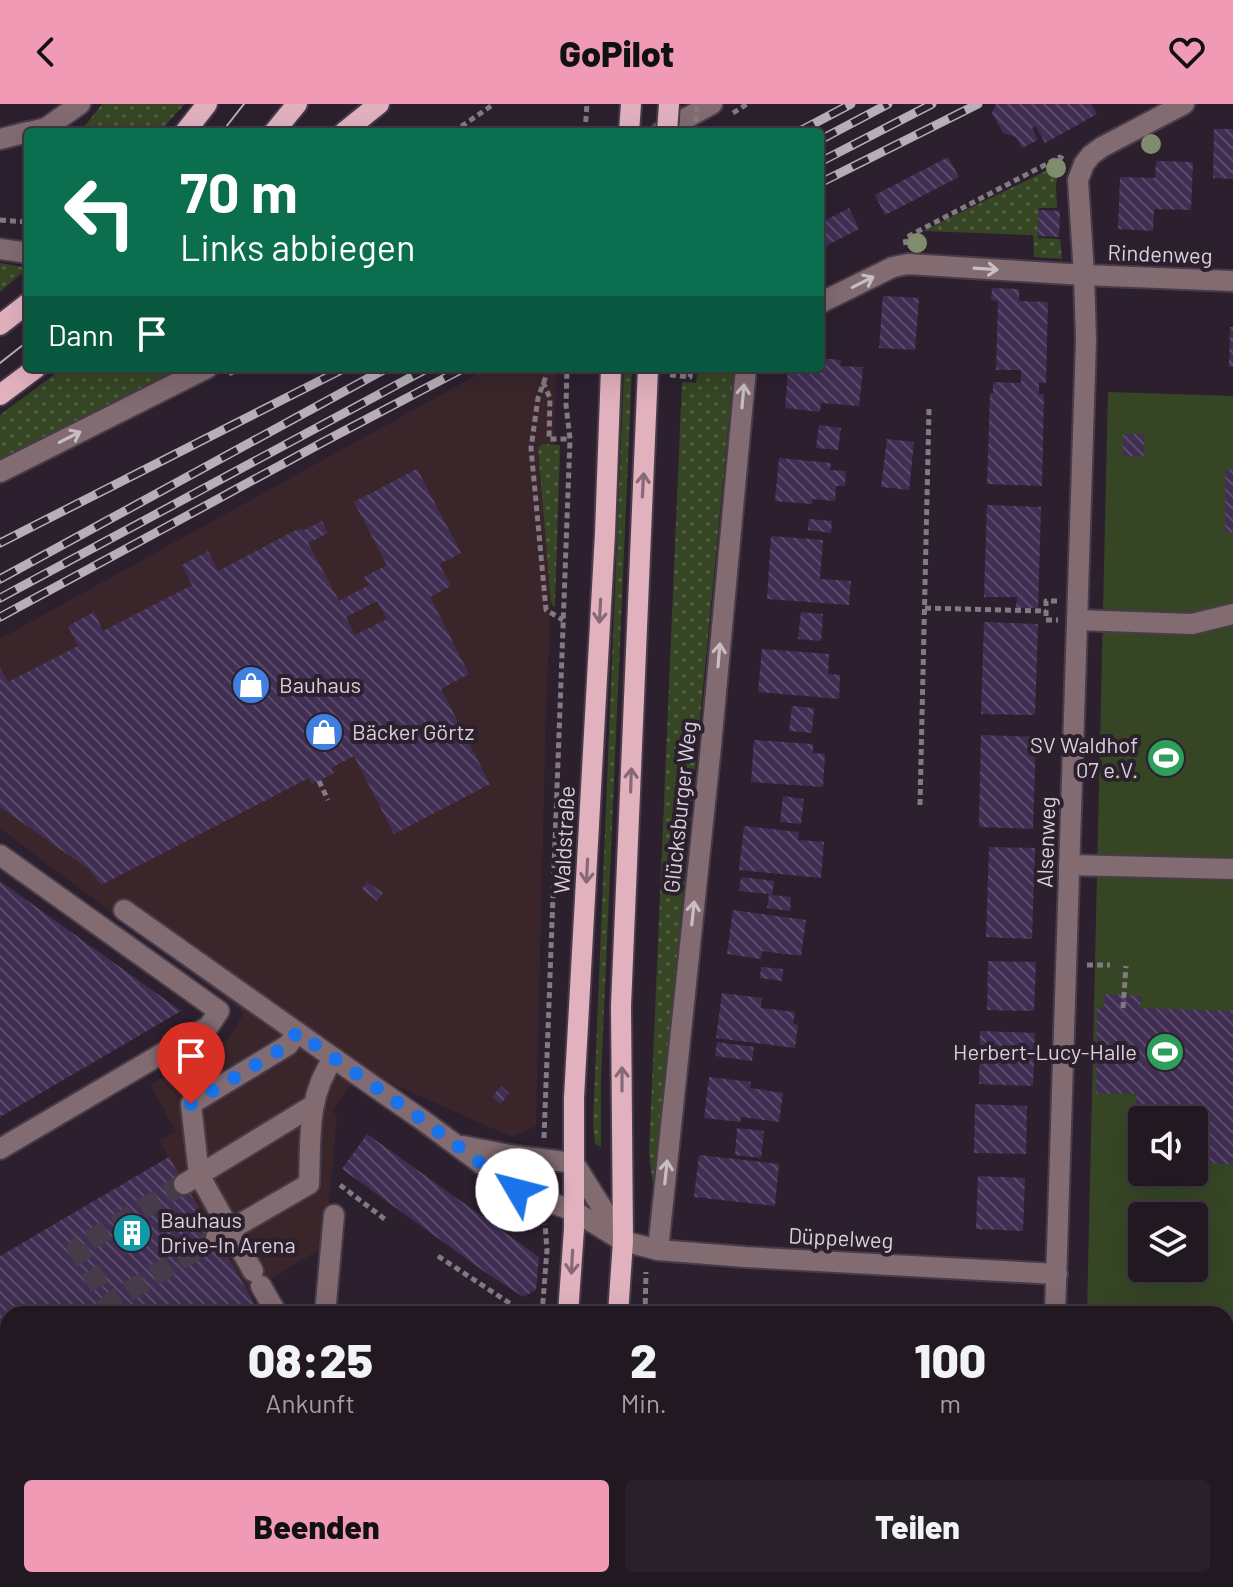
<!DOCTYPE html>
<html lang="de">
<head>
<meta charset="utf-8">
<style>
  body { margin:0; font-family:Barlow,sans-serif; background:#29212a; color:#f1f3f6; height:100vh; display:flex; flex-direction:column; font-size:30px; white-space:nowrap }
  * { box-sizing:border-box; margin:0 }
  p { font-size:26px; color:#a2a0a5 }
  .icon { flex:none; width:44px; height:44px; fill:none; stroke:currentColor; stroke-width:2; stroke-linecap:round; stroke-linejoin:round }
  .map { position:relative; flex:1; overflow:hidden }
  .panel { position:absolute; left:0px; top:1202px; width:1234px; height:282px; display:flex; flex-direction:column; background:#211822; border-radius:24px 24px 0 0; box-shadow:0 8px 32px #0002,0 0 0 2px #3e3740 }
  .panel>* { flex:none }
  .banner { position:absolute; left:24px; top:24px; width:800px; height:244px; border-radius:8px; box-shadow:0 8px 32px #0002,0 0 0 2px #3e3740; background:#0b6e4f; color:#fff; overflow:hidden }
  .buttons { position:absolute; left:1128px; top:1002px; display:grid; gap:16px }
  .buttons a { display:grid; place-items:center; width:80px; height:80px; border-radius:8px; background:#211822; box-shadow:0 8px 32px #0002,0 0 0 2px #3e3740; font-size:40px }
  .pin { position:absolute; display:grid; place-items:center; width:68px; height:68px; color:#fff; margin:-82px -34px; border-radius:50% 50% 50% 0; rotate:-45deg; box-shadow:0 0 8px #0007 }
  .pin .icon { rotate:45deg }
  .me { position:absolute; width:88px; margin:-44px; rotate:307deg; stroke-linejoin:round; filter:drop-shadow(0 0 6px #0008) }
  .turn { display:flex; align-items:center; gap:28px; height:168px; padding:0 24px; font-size:36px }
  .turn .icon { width:104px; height:104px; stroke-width:2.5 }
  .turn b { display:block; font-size:56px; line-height:68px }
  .then { display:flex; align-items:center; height:76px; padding:0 24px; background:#0003; gap:16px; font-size:30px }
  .eta { display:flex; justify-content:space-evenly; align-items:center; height:136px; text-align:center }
  .eta b { font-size:48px; font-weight:800; line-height:56px }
  .primary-button { display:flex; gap:16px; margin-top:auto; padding:16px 24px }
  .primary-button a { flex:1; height:92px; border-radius:8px; background:#f09ab6; color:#111; font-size:32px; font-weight:800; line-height:92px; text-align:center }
  .primary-button a+a { background:#29212a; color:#f1f3f6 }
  header { display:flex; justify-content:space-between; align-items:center; height:104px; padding:0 24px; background:#f09ab6; color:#111; font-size:36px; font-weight:800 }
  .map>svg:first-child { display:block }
  .commercial { fill:#3a262a }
  .grass { fill:url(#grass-dots) }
  .park { fill:#364625; fill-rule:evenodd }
  .building { fill:url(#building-back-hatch); fill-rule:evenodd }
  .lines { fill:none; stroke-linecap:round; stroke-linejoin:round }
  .minor-tunnel { stroke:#463b48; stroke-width:20; stroke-dasharray:20 10; stroke-linecap:butt }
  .minor-casing { stroke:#483c4a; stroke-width:24 }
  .major-casing { stroke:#483c4a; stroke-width:24 }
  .path { stroke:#837984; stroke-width:5; stroke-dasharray:6 4; stroke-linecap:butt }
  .minor { stroke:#826b71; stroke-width:20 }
  .major { stroke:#e1b1be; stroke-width:20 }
  .tram { stroke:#b7aeb8; stroke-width:2 }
  .rail-casing { stroke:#b7aeb8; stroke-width:9 }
  .rail { stroke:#2c202e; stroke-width:6; stroke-dasharray:18; stroke-linecap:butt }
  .major-bridge-casing { stroke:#483c4a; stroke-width:24; stroke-linecap:butt }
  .path-bridge { stroke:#837984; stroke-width:5; stroke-dasharray:6 4; stroke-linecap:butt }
  .major-bridge { stroke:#e1b1be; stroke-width:20 }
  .tree { fill:#7f8c6d }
  .oneway { stroke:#c8bdc5 }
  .oneway2 { stroke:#866876 }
  .route { stroke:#1a73e8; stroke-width:14; stroke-dasharray:0 25.2 }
  .labels { text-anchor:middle; stroke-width:8; stroke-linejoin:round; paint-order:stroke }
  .street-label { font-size:22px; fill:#d9d1da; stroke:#2c202e }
  .poi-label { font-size:22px; fill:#d9d1da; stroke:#2c202e; text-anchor:start }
</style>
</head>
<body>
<header><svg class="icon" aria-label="back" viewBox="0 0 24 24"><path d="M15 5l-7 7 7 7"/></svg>GoPilot<svg class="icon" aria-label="heart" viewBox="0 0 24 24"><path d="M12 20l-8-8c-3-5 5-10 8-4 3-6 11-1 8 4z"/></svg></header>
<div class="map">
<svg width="1233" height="1483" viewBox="0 0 1233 1483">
  <defs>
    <pattern id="grass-dots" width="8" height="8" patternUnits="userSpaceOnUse" patternTransform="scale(2)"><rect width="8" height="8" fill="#364625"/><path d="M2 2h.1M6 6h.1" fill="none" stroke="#526044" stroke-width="1.8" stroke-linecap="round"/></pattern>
    <pattern id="building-back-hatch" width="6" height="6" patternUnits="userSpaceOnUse" patternTransform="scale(2)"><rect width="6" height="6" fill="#402e53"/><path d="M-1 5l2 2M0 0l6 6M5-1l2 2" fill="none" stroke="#5b4b6b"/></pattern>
  </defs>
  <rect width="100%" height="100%" fill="#2c202e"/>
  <polygon class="commercial" points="489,264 556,264 555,340 542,340 538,345 551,498 546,601 536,1022 512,1033 361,966 332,1007 337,1012 325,1142 248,1188 100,1210 48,1124 168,1053 160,1037 176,1027 150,981 229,934 244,909 0,724 0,535"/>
  <g class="grass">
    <polygon points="102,0 185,0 159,28 80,28"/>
    <polygon points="1058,61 1056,83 1057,104 1039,104 1038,134 1060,135 1062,155 1034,153 1033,131 923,127"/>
    <polygon points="0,159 28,164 0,188"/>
    <polygon points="63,264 180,264 0,356 0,311"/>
    <polygon points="624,264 632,264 601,974 601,1043 595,1040 593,1020"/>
    <polygon points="698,264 734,264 654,1090 649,1049 682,278 696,279"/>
    <polygon points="542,340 560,341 555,502 553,503 551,498 538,345"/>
  </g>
  <path class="park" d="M1108,288L1233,292V1483H1080V1476H1226V1210H1087ZM1142,1016H1194V1068H1142ZM1142,1112H1194V1164H1142Z"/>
  <g class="building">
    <polygon points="996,0 1091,0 1097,10 1045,39 1036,22 1032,24 1038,36 1022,44 1016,33 1003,29 992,9"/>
    <polygon points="1214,25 1233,25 1233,75 1213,74"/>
    <polygon points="948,53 959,73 885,111 875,91"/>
    <polygon points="1156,57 1193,58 1191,106 1154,105 1153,127 1118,125 1120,73 1155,74"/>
    <polygon points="849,104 859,125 820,145 820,119"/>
    <polygon points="1039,106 1060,107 1059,133 1038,132"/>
    <polygon points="992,184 1019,185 1019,197 1048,198 1046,279 1039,279 1039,290 1044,290 1042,382 987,380 990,289 993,289 993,278 1021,279 1021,266 996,266 998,197 991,196"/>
    <polygon points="883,192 919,194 915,246 879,244"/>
    <polygon points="1230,223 1233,223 1233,263 1229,263"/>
    <polygon points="820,254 841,256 840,262 863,263 859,302 821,299 820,308 785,304 788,264 820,264"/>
    <polygon points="819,321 841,324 838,346 816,344"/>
    <rect x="1123" y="330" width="21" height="22"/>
    <polygon points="887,335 914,338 909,386 881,383"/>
    <polygon points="779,354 831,359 830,366 846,367 845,382 836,382 835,397 812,395 812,400 775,397"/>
    <path d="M417,365L461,449L439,460L451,482L430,493L469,570L441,585L490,680L394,730L354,652L331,664L334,669L319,677L312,680L309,674L101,781L90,766L0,703V564L8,578L78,542L68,522L94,508L103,527L192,481L182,461L208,447L218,467L300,424L304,426L322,417L328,429L308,439L339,497L369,481L364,473L387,461L354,398ZM377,497L387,515L355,531L346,513Z"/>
    <rect x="1225" y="366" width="8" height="62"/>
    <polygon points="987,401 1041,403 1038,504 1016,504 1017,493 984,493"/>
    <polygon points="809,415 832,417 831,429 808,426"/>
    <polygon points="771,432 823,436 820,475 851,477 849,501 767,495"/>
    <polygon points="801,508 823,510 821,537 798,535"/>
    <polygon points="984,518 1038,520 1035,611 981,610"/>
    <polygon points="762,545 829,550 828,570 840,571 839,595 758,588"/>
    <polygon points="792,602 814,604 812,629 789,627"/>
    <polygon points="981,631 1036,633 1033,725 979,723"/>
    <polygon points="754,636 813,640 813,649 825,650 823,683 751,678"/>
    <polygon points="783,692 804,695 801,720 780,718"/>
    <polygon points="744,722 799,728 798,736 824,738 821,774 739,766"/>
    <polygon points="989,743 1035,744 1032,835 986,833"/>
    <polygon points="741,773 774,777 772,791 791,793 790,807 767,804 769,790 739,787"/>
    <polygon points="0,777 181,907 0,1013"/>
    <polygon points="367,778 383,789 377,797 362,785"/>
    <polygon points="733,806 806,816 801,852 762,847 761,855 727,850"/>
    <polygon points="988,857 1036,858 1034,907 987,906"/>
    <polygon points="761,863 783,865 782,877 760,874"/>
    <polygon points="722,889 762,894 761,904 795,908 793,920 798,921 795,944 716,934"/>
    <polygon points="1105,890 1141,892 1140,904 1233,907 1233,1060 1194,1059 1194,1016 1142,1016 1142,1058 1135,1058 1136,990 1096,989 1097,903 1104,903"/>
    <polygon points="980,927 1035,929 1033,982 979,980"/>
    <polygon points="717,938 754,943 752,957 715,952"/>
    <polygon points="709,973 751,978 750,984 783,989 779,1018 741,1013 740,1018 704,1014"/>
    <polygon points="501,982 509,989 501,1000 492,993"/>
    <polygon points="975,1000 1027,1002 1026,1050 974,1049"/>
    <polygon points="737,1024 764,1027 761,1054 735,1051"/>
    <polygon points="367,1030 539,1153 536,1186 523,1193 482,1166 342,1065"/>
    <polygon points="699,1051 779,1060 775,1102 694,1093"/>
    <polygon points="169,1053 261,1210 8,1210 8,1476 70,1476 58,1483 0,1483 0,1152"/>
    <polygon points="978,1072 1025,1074 1023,1127 976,1125"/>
    <polygon points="308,1476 510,1476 510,1483 307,1483"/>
  </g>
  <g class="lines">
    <polyline class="minor-tunnel" points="184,1080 77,1144 109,1199 216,1134"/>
    <defs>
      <g id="minor">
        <polyline points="30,28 46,24 80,0"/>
        <polyline points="661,28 712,0"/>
        <polyline points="0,35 28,28"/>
        <polyline points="0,145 28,149"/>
        <polyline points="820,199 893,163 908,160 1084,171 1233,177"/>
        <polyline points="0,368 207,264"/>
        <polyline points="1077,516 1192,520 1233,510"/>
        <polyline points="0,751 219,907 209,922 0,1045"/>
        <polyline points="1069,761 1233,765"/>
        <polyline points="124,806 369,979 421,1015 517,1086 574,1107 623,1137 658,1146 745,1153 1057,1170"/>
        <polyline points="463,1042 509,1051 574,1059 621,1134"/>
        <polyline points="184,1080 199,1071 191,1000 288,941 297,928"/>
        <path d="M216,1134L309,1080C311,1036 306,992 334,954"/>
        <polyline points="658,1146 711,642 746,264"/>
        <polyline points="253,1167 199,1071 312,1002"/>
        <polyline points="261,1182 277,1210"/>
        <polyline points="325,1210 334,1111"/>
        <polyline points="1055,1210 1086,236 1084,171 1078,76 1084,60 1091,51 1102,43 1184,0"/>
        <polyline points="98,1483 110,1476"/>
        <polyline points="298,1483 299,1476"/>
        <polyline points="1046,1483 1047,1476"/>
      </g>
      <g id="major">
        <polyline points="185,28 207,0"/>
        <polyline points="274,28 297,0"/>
        <polyline points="344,28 379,0"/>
        <polyline points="0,221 28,199"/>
        <polyline points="0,291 36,264"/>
        <polyline points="568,1210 574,1125 574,994 605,429 611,264"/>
        <polyline points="618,1210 623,1137 621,902 648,264"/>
        <polyline points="544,1483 545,1476"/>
        <polyline points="586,1483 587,1476"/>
      </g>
    </defs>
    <use href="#minor" class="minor-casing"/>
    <use href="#major" class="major-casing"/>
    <g class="path">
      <polyline points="733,9 747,0"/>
      <polyline points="453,28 494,0"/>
      <polyline points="585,28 587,0"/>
      <polyline points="0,116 28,118"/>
      <polyline points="906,141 905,134 1060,53 1063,55"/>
      <polyline points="549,264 538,294 531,344 546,506 563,516"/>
      <polyline points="229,270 241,264"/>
      <polyline points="670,271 690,273 691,264"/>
      <polyline points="543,278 550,294 549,335 570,335"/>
      <polyline points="1057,497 1046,497 1046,516 1058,516"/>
      <polyline points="925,504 1046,507"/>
      <polyline points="319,677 328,696"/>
      <polyline points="920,701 929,305"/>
      <polyline points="1087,861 1110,861"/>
      <polyline points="1123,904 1126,862"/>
      <polyline points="544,1034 570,335 566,301 567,264"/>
      <polyline points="340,1081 386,1116"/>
      <polyline points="438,1152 526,1210"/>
      <polyline points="542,1210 547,1146 545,1120"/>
      <polyline points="645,1210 646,1168"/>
      <polyline points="834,1476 880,1481 889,1476"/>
      <polyline points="901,1476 974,1483"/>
      <polyline points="614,1483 616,1476"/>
    </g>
    <use href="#minor" class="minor"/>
    <use href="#major" class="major"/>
    <g class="tram">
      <polyline points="222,28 244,0"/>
      <polyline points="0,259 28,237"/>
    </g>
    <defs>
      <g id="rail">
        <polyline points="798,28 851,0"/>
        <polyline points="820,36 888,0"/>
        <polyline points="820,58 932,0"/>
        <polyline points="820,79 978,0"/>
        <polyline points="0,439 345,264"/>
        <polyline points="0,475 387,264"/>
        <polyline points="0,494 428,264"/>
        <polyline points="0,513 327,336 464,264"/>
      </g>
    </defs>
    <use href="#rail" class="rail-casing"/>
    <use href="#rail" class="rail"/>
    <defs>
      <g id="major-bridge">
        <polyline points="629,28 631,0"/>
        <polyline points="667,28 669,0"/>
      </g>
    </defs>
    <use href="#major-bridge" class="major-bridge-casing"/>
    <polyline class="path-bridge" points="695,28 697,0"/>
    <use href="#major-bridge" class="major-bridge"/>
  </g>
  <g class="tree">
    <circle cx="1151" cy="40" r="10"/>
    <circle cx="1056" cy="64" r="10"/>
    <circle cx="917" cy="139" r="10"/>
  </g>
  <defs><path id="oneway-shaft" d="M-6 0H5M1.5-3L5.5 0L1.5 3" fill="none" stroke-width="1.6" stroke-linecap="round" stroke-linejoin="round" transform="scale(2)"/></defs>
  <g class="oneway">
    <use href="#oneway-shaft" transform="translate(986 165) rotate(4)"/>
    <use href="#oneway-shaft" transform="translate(863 178) rotate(-27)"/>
    <use href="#oneway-shaft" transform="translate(743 292) rotate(-85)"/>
    <use href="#oneway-shaft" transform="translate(70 333) rotate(-27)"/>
    <use href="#oneway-shaft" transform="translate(719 551) rotate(-85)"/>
    <use href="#oneway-shaft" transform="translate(693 809) rotate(-84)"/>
    <use href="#oneway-shaft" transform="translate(666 1068) rotate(-84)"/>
  </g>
  <g class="oneway2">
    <use href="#oneway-shaft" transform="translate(643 381) rotate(-87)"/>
    <use href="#oneway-shaft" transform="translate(600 507) rotate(93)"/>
    <use href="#oneway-shaft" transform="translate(631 676) rotate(-88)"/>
    <use href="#oneway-shaft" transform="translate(587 767) rotate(93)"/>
    <use href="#oneway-shaft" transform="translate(622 975) rotate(-90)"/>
    <use href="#oneway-shaft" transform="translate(572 1158) rotate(93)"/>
  </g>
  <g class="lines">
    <polyline class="route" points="191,1000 288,941 297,928 421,1015 517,1086"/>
  </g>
  <defs>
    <symbol id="shop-disc" viewBox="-11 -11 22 22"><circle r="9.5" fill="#3f7fe0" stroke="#2c202e"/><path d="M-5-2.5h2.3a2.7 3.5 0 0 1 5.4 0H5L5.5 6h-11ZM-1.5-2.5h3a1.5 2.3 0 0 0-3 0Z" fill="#fff"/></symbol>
    <symbol id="stadium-disc" viewBox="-11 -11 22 22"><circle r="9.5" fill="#2e9e5b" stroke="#2c202e"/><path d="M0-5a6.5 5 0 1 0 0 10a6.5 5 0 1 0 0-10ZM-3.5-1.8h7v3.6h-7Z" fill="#fff"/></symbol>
    <symbol id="building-disc" viewBox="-11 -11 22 22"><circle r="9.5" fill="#0f9aa8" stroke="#2c202e"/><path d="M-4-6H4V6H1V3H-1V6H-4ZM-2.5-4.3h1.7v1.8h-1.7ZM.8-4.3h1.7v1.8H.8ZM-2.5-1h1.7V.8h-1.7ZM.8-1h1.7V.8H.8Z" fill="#fff"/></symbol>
  </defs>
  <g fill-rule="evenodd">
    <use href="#shop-disc" x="229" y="559" width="44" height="44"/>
    <use href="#shop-disc" x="302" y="606" width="44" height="44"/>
    <use href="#stadium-disc" x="1144" y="632" width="44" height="44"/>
    <use href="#stadium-disc" x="1143" y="926" width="44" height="44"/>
    <use href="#building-disc" x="110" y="1107" width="44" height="44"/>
  </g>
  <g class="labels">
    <g class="street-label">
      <text transform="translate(1160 150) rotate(2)" y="8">Rindenweg</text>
      <text transform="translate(680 703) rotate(-84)" y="8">Glücksburger Weg</text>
      <text transform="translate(564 736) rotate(-87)" y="8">Waldstraße</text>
      <text transform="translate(1046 738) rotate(-88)" y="8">Alsenweg</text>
      <text transform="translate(841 1134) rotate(3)" y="8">Düppelweg</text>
    </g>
    <g class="poi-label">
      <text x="279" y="589">Bauhaus</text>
      <text x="352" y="636">Bäcker Görtz</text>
      <text x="1138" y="649" text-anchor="end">SV Waldhof<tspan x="1138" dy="25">07 e.V.</tspan></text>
      <text x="1137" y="956" text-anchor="end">Herbert-Lucy-Halle</text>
      <text x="160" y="1124">Bauhaus<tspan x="160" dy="25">Drive-In Arena</tspan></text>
    </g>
  </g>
</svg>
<div class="buttons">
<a><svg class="icon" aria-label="sound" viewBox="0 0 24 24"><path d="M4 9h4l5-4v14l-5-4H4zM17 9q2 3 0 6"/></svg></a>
<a><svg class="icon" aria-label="layers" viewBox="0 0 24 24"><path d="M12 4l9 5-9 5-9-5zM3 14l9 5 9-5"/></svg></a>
</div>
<div class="pin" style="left:191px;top:1000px;background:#d93025"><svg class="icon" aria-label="arrive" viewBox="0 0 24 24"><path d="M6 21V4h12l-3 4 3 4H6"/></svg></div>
<svg class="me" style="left:517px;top:1086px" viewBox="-20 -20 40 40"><circle r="19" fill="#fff"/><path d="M0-13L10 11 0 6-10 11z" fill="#1a73e8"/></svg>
<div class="banner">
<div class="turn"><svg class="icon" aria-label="left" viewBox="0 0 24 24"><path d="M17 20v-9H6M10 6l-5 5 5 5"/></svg><div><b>70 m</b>Links abbiegen</div></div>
<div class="then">Dann<svg class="icon" aria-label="arrive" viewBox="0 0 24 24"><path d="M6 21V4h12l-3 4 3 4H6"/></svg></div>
</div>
<section class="panel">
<div class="eta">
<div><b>08:25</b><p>Ankunft</p></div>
<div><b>2</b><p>Min.</p></div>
<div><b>100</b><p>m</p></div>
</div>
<div class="primary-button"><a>Beenden</a><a>Teilen</a></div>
</section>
</div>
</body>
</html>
